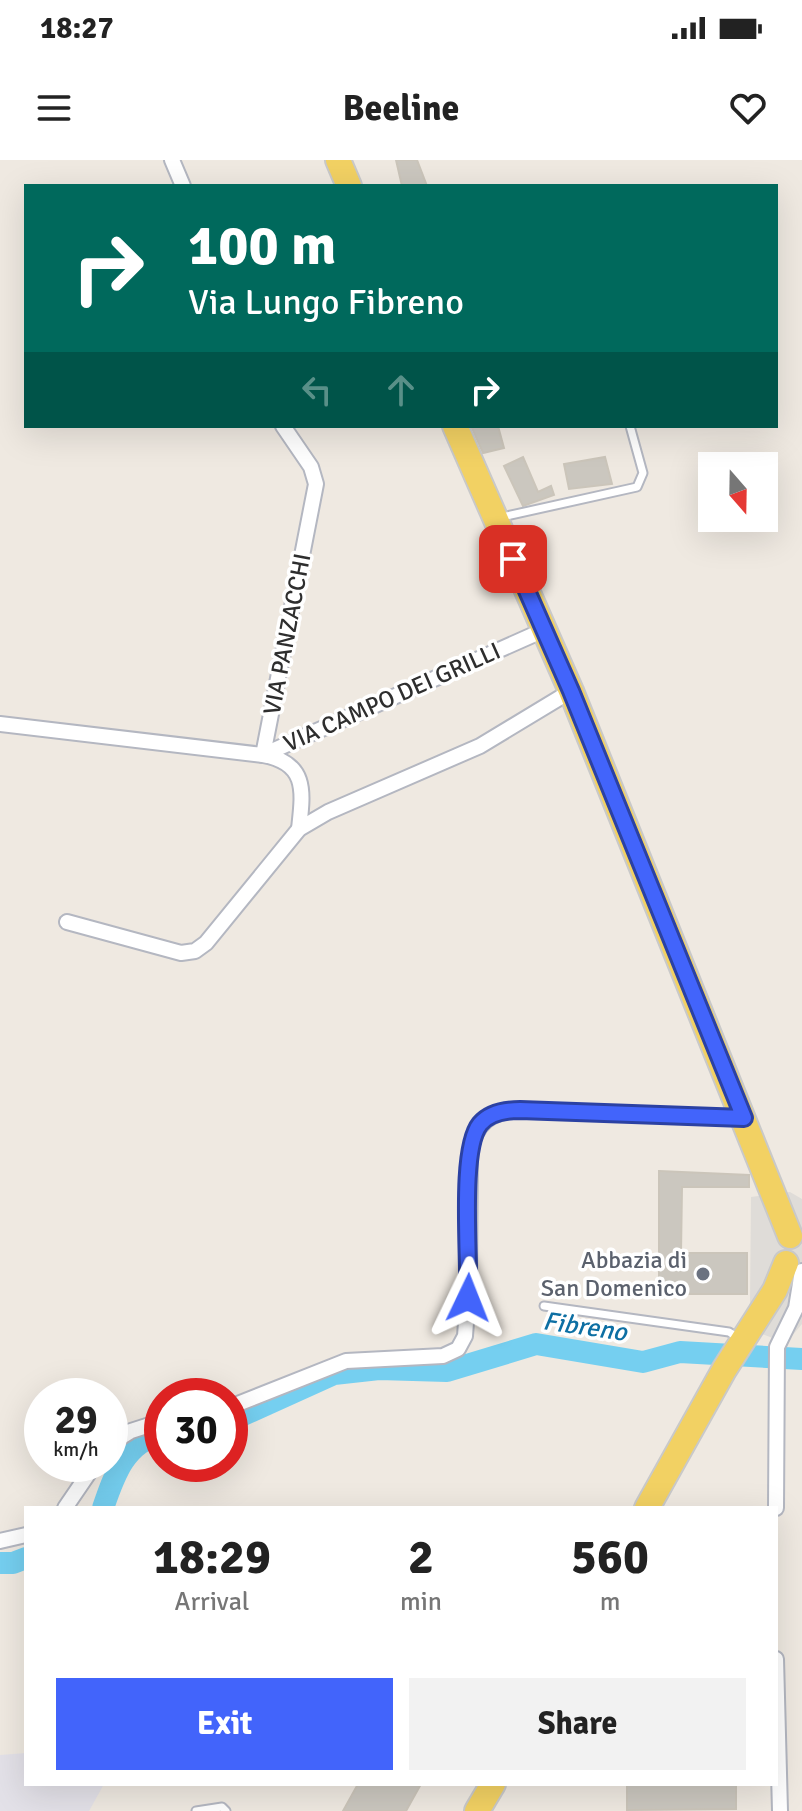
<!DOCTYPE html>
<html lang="en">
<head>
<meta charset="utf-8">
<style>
  body { margin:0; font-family:Signika,sans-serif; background:#f2f2f2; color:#222; height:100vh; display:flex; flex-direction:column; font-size:30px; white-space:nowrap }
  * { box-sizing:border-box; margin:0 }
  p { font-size:26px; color:#767676 }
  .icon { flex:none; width:44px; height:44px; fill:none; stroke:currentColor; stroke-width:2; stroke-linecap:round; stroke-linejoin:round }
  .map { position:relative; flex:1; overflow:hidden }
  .details { position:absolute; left:24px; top:1346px; width:754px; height:280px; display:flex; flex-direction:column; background:#fff; border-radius:0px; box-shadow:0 8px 32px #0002 }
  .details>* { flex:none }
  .top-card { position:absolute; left:24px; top:24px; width:754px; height:244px; border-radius:0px; box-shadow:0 8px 32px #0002; background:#00695c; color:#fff; overflow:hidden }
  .needle { width:52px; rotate:160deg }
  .buttons { position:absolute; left:698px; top:292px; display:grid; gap:16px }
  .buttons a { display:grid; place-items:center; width:80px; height:80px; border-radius:0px; background:#fff; box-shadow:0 8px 32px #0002; font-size:40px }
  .speed { position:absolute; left:24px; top:1218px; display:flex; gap:16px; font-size:40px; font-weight:700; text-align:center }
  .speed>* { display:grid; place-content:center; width:104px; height:104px; border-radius:50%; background:#fff; box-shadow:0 8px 32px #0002; line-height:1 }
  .speed small { font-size:20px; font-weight:400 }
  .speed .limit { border:12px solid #d22; background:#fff; color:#111 }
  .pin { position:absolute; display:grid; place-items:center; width:68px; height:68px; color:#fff; margin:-34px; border-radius:16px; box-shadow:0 4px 12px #0006 }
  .me { position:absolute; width:88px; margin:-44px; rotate:2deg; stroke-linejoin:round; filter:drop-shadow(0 0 6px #0008) }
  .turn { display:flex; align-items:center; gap:28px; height:168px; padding:0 32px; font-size:36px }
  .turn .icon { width:104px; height:104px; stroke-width:2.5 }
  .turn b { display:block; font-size:56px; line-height:68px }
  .lanes { display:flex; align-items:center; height:76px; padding:0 32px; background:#0003; justify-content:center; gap:40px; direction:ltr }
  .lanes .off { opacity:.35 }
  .eta { display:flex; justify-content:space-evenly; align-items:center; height:136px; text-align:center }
  .eta b { font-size:48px; font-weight:700; line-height:56px }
  .cta { display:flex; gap:16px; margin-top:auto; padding:16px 32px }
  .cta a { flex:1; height:92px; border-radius:0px; background:#4264fb; color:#fff; font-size:32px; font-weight:700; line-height:92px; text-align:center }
  .cta a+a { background:#f2f2f2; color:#222 }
  .status { display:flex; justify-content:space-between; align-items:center; height:56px; padding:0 40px; background:#fff; direction:ltr }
  .status svg { height:22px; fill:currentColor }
  header { display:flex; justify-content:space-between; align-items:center; height:104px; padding:0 32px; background:#fff; font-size:36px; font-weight:700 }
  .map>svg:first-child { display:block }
  .industrial { fill:#e3e1e8 }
  .plaza { fill:#dfdcd8 }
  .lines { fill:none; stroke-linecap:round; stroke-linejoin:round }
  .river { stroke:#75cff0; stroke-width:22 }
  .building { fill:#cbc7bf; stroke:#cbc5ba; stroke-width:2 }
  .lane-casing { stroke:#b4b7c1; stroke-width:11 }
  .street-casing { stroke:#b4b7c1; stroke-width:18 }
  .primary-casing { stroke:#c9c9c9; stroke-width:28 }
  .lane { stroke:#fff; stroke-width:7 }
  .street { stroke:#fff; stroke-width:14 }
  .primary { stroke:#f2d163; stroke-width:24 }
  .route-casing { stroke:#2b41a3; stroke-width:20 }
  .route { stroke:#4264fb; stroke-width:14 }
  .worship-dot { fill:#6b7280; stroke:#fff; stroke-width:3 }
  .labels { text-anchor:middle; stroke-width:7; stroke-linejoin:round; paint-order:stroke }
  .street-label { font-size:24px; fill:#2e2e2e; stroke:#fff }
  .worship-label { font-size:24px; fill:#5b616d; stroke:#fff; text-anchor:end }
  .water-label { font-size:26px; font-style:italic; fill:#0d6fa3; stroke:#fff }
</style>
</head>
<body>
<div class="status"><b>18:27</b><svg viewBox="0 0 49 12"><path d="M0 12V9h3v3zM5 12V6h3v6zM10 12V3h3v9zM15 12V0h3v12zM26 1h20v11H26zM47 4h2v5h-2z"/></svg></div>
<header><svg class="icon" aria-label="menu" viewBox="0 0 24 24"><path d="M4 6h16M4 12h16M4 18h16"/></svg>Beeline<svg class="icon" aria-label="heart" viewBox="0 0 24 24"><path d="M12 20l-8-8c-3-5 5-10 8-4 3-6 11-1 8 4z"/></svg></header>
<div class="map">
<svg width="802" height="1651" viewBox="0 0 802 1651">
  <rect width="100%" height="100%" fill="#efe9e1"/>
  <polygon class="industrial" points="26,1593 26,1624 104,1624 89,1651 0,1651 0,1595"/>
  <polygon class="plaza" points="790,1032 802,1039 802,1164 786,1183 741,1166 750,1143 751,1037"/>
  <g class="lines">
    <g class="river">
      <polyline points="230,1261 334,1214 379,1209 447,1211 536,1184 643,1202 680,1192 802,1199"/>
      <path d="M103,1348C114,1316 125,1282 162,1274"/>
      <polyline points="0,1403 13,1403 26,1398"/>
    </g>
  </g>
  <g class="building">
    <polygon points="396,0 417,0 427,26 402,26"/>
    <polygon points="471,266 498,266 504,288 483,293"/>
    <polygon points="523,297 538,332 551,326 554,335 523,346 504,306"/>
    <polygon points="605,297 612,324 569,329 564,304"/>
    <polygon points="659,1011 749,1015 749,1027 682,1027 681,1093 747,1093 747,1134 659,1134"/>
    <polygon points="358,1624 421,1624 406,1651 343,1651"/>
    <polygon points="627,1624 736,1624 736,1649 627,1650"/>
  </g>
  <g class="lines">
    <defs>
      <g id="lane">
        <polyline points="502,357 637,327 643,313 630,266"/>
        <polyline points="544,1146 729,1172 740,1179"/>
        <polyline points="196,1651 222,1647 226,1651"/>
      </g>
      <g id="street">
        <polyline points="172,0 183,26"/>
        <path d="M283,266L311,307L316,324L263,595C308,603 303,632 299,669"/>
        <polyline points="0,564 263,595 544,470"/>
        <polyline points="67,762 181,793 195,791 206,783 299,669 328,652 480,586 571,531"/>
        <path d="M230,1247L346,1201L443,1196L458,1189L465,1176L469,1120L470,992C475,963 491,951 520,950L744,958"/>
        <polyline points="110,1284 131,1271 162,1261"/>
        <polyline points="65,1348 95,1304"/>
        <polyline points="776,1348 777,1187 796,1148 802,1111"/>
        <polyline points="0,1381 26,1375"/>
        <polyline points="776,1499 780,1651"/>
      </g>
      <g id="primary">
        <polyline points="338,0 349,26"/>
        <polyline points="455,266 571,531 790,1076"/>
        <polyline points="647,1348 724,1210 775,1130 786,1103"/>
        <polyline points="477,1651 493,1624"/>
      </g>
    </defs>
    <use href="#lane" class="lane-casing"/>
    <use href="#street" class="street-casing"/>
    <use href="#primary" class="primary-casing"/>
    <use href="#lane" class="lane"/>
    <use href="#street" class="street"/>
    <use href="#primary" class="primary"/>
  </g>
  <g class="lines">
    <defs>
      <path id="route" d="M468,1138C470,1100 459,990 480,964C489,953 506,950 520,950L744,958L571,531L513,399"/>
    </defs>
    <use href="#route" class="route-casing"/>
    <use href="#route" class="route"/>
  </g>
  <circle class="worship-dot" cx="703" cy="1114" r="8"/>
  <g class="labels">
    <g class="street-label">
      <text transform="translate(287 474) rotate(-79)" y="8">VIA PANZACCHI</text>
      <text transform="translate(392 537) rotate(-24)" y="8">VIA CAMPO DEI GRILLI</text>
    </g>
    <g class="worship-label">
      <text x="687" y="1108">Abbazia di<tspan x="687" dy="28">San Domenico</tspan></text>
    </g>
    <g class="water-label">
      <text transform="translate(585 1166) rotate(8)" y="9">Fibreno</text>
    </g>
  </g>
</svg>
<div class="buttons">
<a><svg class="needle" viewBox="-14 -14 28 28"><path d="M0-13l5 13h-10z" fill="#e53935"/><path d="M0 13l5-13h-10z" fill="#767676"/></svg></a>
</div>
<div class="speed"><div>29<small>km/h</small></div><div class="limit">30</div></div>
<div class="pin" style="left:513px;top:399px;background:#d93025"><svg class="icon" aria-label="arrive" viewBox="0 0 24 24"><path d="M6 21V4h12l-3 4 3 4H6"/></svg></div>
<svg class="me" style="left:468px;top:1138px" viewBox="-20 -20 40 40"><path d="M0-17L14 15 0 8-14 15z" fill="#4264fb" stroke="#fff" stroke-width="4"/></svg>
<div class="top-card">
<div class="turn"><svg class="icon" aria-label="right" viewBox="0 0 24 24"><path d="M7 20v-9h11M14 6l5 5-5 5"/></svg><div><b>100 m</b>Via Lungo Fibreno</div></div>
<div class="lanes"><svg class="icon off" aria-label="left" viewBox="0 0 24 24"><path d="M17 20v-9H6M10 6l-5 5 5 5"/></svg><svg class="icon off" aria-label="ahead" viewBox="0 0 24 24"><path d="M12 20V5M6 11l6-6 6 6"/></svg><svg class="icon" aria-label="right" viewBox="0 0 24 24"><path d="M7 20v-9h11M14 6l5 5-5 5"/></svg></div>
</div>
<section class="details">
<div class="eta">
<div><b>18:29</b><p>Arrival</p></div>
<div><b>2</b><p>min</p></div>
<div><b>560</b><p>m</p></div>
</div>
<div class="cta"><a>Exit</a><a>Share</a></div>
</section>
</div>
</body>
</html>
